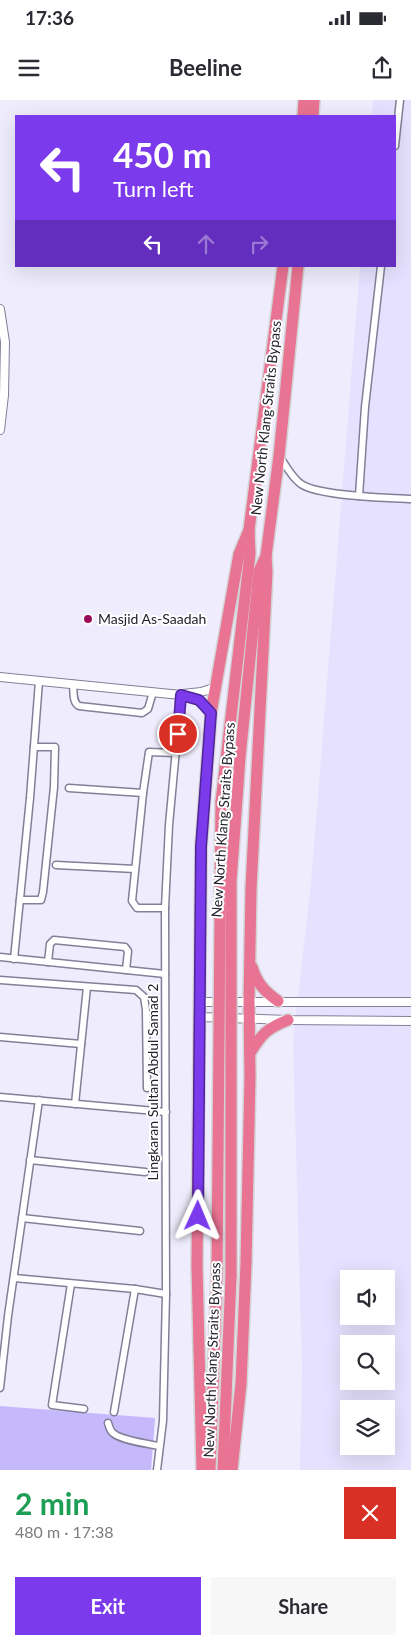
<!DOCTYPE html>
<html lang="en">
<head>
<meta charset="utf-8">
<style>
  body { margin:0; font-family:Lato,sans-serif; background:#f7f7f7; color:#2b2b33; height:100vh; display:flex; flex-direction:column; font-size:19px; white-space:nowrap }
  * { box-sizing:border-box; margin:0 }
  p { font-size:16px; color:#7c7c81 }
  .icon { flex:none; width:28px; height:28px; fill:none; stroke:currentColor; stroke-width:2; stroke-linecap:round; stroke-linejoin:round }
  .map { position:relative; height:1370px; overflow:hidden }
  .details { display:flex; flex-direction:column; background:#fff; flex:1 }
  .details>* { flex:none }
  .guide { position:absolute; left:15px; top:15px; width:381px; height:152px; border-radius:0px; box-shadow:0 5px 20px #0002; background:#7c3aed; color:#fff; overflow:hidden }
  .tools { position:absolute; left:340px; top:1170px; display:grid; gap:10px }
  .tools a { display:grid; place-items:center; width:55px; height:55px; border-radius:0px; background:#fff; box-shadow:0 5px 20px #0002; font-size:25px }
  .pin { position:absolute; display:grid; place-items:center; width:42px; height:42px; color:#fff; margin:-21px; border:2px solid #fff; border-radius:50%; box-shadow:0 1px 5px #0007 }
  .me { position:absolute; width:55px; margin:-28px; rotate:1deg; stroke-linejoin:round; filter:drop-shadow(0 0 4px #0008) }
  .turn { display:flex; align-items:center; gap:18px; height:105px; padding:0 15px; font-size:22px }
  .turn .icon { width:65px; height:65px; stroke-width:2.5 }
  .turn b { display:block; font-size:35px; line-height:42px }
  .lanes { display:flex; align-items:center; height:48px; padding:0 15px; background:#0003; justify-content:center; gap:25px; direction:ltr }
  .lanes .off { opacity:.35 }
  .round { display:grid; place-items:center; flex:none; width:52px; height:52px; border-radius:0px; background:#f7f7f7 }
  .overview { display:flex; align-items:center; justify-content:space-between; height:85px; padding:0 15px }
  h1 { font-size:30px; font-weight:700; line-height:38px; color:#1e9e55 }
  .button { display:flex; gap:10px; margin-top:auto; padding:10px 15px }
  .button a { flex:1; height:58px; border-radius:0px; background:#7c3aed; color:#fff; font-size:20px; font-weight:700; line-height:58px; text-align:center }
  .button a+a { background:#f7f7f7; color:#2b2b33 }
  .status { display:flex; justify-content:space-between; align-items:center; height:35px; padding:0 25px; background:#fff; direction:ltr }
  .status svg { height:14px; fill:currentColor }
  header { display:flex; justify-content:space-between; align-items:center; height:65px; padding:0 15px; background:#fff; font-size:22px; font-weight:700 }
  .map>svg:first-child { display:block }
  .built { fill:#e6e1fe; fill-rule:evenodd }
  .green { fill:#c5b8fb }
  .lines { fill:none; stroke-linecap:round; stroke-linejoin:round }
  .minor-casing { stroke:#837f98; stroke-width:9 }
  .tertiary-casing { stroke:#837f98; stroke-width:10 }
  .motorway-casing { stroke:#d3d3d5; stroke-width:14 }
  .minor { stroke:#fff; stroke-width:6 }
  .tertiary { stroke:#fff; stroke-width:8 }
  .motorway { stroke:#e97392; stroke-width:11 }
  .motorway-bridge-casing { stroke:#d3d3d5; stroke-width:14; stroke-linecap:butt }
  .motorway-bridge { stroke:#e97392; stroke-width:11 }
  .route-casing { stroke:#51269a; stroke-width:12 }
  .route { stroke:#7c3aed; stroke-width:9 }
  .poi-dot { fill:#9c0b58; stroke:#fff; stroke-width:2 }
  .labels { text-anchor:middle; stroke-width:4; stroke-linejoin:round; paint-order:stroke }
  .street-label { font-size:14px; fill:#23212b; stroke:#fff }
  .poi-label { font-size:14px; fill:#23212b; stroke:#fff; text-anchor:start }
</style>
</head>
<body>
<div class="status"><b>17:36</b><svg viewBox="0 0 49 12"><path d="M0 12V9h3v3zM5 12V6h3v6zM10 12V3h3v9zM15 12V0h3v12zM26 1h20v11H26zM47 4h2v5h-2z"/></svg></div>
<header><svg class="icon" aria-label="menu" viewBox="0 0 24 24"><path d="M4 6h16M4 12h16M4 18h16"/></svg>Beeline<svg class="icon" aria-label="share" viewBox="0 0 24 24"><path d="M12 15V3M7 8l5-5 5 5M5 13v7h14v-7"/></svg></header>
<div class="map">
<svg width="411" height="1370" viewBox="0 0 411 1370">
  <rect width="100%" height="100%" fill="#efecfd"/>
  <path class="built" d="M373,0H411V1370H300L302,1267L293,941L311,784L360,166H395V16H372ZM349,1179H386V1216H349ZM349,1244H386V1281H349ZM349,1309H386V1346H349Z"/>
  <polygon class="green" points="0,1306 155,1318 151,1370 0,1370"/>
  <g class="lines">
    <defs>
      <g id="minor">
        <polyline points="395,46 400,0"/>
        <path d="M280,357C286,366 292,378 301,384C318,396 388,398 411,399"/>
        <polyline points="359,396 365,307 381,166"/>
        <path d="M73,584C74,592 72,602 79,606L142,613L148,609L153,592"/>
        <polyline points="69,688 143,693"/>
        <polyline points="56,765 135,769"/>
        <polyline points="20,800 41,800 43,792 54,687 55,647 34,647"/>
        <polyline points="165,808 137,808 132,801 143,693 149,652 176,653"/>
        <polyline points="0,857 165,874"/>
        <polyline points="14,859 30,698 39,581"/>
        <polyline points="48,862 50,844 54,840 125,847 128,851 126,870"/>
        <polyline points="0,880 136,890 144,897 146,910 147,988"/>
        <polyline points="0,937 81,944"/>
        <polyline points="0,997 166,1012"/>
        <polyline points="75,1004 87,887"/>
        <polyline points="30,1060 145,1072"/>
        <polyline points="22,1118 140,1131"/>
        <polyline points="14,1178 135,1189 166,1194"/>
        <polyline points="71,1184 52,1305 84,1309"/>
        <polyline points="0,1288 8,1216 39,1000"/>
        <polyline points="114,1312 135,1189"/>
        <path d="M108,1323C109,1326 110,1331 113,1333C120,1340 149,1344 159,1346"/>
        <polyline points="157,1370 163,1321 166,1194 165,808 169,725 181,595"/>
      </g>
      <g id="tertiary">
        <polyline points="0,209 5,242 4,295 0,330"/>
        <polyline points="0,577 181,595 199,600 211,613"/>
        <polyline points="183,594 201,592 217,587"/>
        <polyline points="200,902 411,902"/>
        <polyline points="200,917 288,920 411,921"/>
      </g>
      <g id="motorway">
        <polyline points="303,16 304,0"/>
        <polyline points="313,16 314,0"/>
        <polyline points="240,657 259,471 266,456 279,356 298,166"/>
        <polyline points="221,702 250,454 249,430 283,166"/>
        <path d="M252,867C257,883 264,891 278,901"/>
        <path d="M250,953C262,934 266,929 288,920"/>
        <polyline points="202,1370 197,1166 201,747 211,613 239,454 249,430"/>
        <polyline points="210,1370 217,1173"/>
        <polyline points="223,1370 231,1176"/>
        <polyline points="232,1370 241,1284 246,1163 250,977 249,901 251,789 267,472 266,456"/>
      </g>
    </defs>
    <use href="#minor" class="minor-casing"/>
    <use href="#tertiary" class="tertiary-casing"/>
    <use href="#motorway" class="motorway-casing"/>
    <use href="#minor" class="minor"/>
    <use href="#tertiary" class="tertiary"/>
    <use href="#motorway" class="motorway"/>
    <defs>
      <g id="motorway-bridge">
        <polyline points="217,1173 221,702"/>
        <polyline points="231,1176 231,781 240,657"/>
      </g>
    </defs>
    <use href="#motorway-bridge" class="motorway-bridge-casing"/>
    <use href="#motorway-bridge" class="motorway-bridge"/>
  </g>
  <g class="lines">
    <defs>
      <polyline id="route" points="178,634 181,595 199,600 211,613 201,747 198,1116"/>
    </defs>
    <use href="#route" class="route-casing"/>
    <use href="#route" class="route"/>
  </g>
  <circle class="poi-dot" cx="88" cy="519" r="5"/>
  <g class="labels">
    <g class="street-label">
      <text transform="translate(266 318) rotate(-84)" y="5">New North Klang Straits Bypass</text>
      <text transform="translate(223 720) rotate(-86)" y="5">New North Klang Straits Bypass</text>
      <text transform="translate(153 982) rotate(-90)" y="5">Lingkaran Sultan Abdul Samad 2</text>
      <text transform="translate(212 1260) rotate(-88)" y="5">New North Klang Straits Bypass</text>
    </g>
    <g class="poi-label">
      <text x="98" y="524">Masjid As-Saadah</text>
    </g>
  </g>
</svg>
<div class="tools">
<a><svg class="icon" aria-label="sound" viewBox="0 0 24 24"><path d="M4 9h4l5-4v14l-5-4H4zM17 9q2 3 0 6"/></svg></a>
<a><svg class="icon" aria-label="search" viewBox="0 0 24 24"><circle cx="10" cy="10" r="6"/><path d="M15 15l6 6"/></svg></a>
<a><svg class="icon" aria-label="layers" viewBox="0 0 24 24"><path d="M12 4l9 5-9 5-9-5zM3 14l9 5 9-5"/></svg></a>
</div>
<div class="pin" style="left:178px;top:634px;background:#d93025"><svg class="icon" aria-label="arrive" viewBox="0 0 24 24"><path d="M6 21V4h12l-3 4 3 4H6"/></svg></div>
<svg class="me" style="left:198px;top:1116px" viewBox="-20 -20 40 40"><path d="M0-17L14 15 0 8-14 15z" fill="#7c3aed" stroke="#fff" stroke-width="4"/></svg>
<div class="guide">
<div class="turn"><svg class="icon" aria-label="left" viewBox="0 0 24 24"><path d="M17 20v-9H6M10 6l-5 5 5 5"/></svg><div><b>450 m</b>Turn left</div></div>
<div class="lanes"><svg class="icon" aria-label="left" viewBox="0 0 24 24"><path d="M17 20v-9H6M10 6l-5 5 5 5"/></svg><svg class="icon off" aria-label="ahead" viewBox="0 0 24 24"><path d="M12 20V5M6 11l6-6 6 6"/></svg><svg class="icon off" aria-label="right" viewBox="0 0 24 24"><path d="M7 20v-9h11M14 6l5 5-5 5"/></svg></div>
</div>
</div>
<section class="details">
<div class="overview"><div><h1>2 min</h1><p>480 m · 17:38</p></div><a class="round" style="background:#d93025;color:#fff"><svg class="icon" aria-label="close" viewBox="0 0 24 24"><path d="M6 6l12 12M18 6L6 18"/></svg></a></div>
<div class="button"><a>Exit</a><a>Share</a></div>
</section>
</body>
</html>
